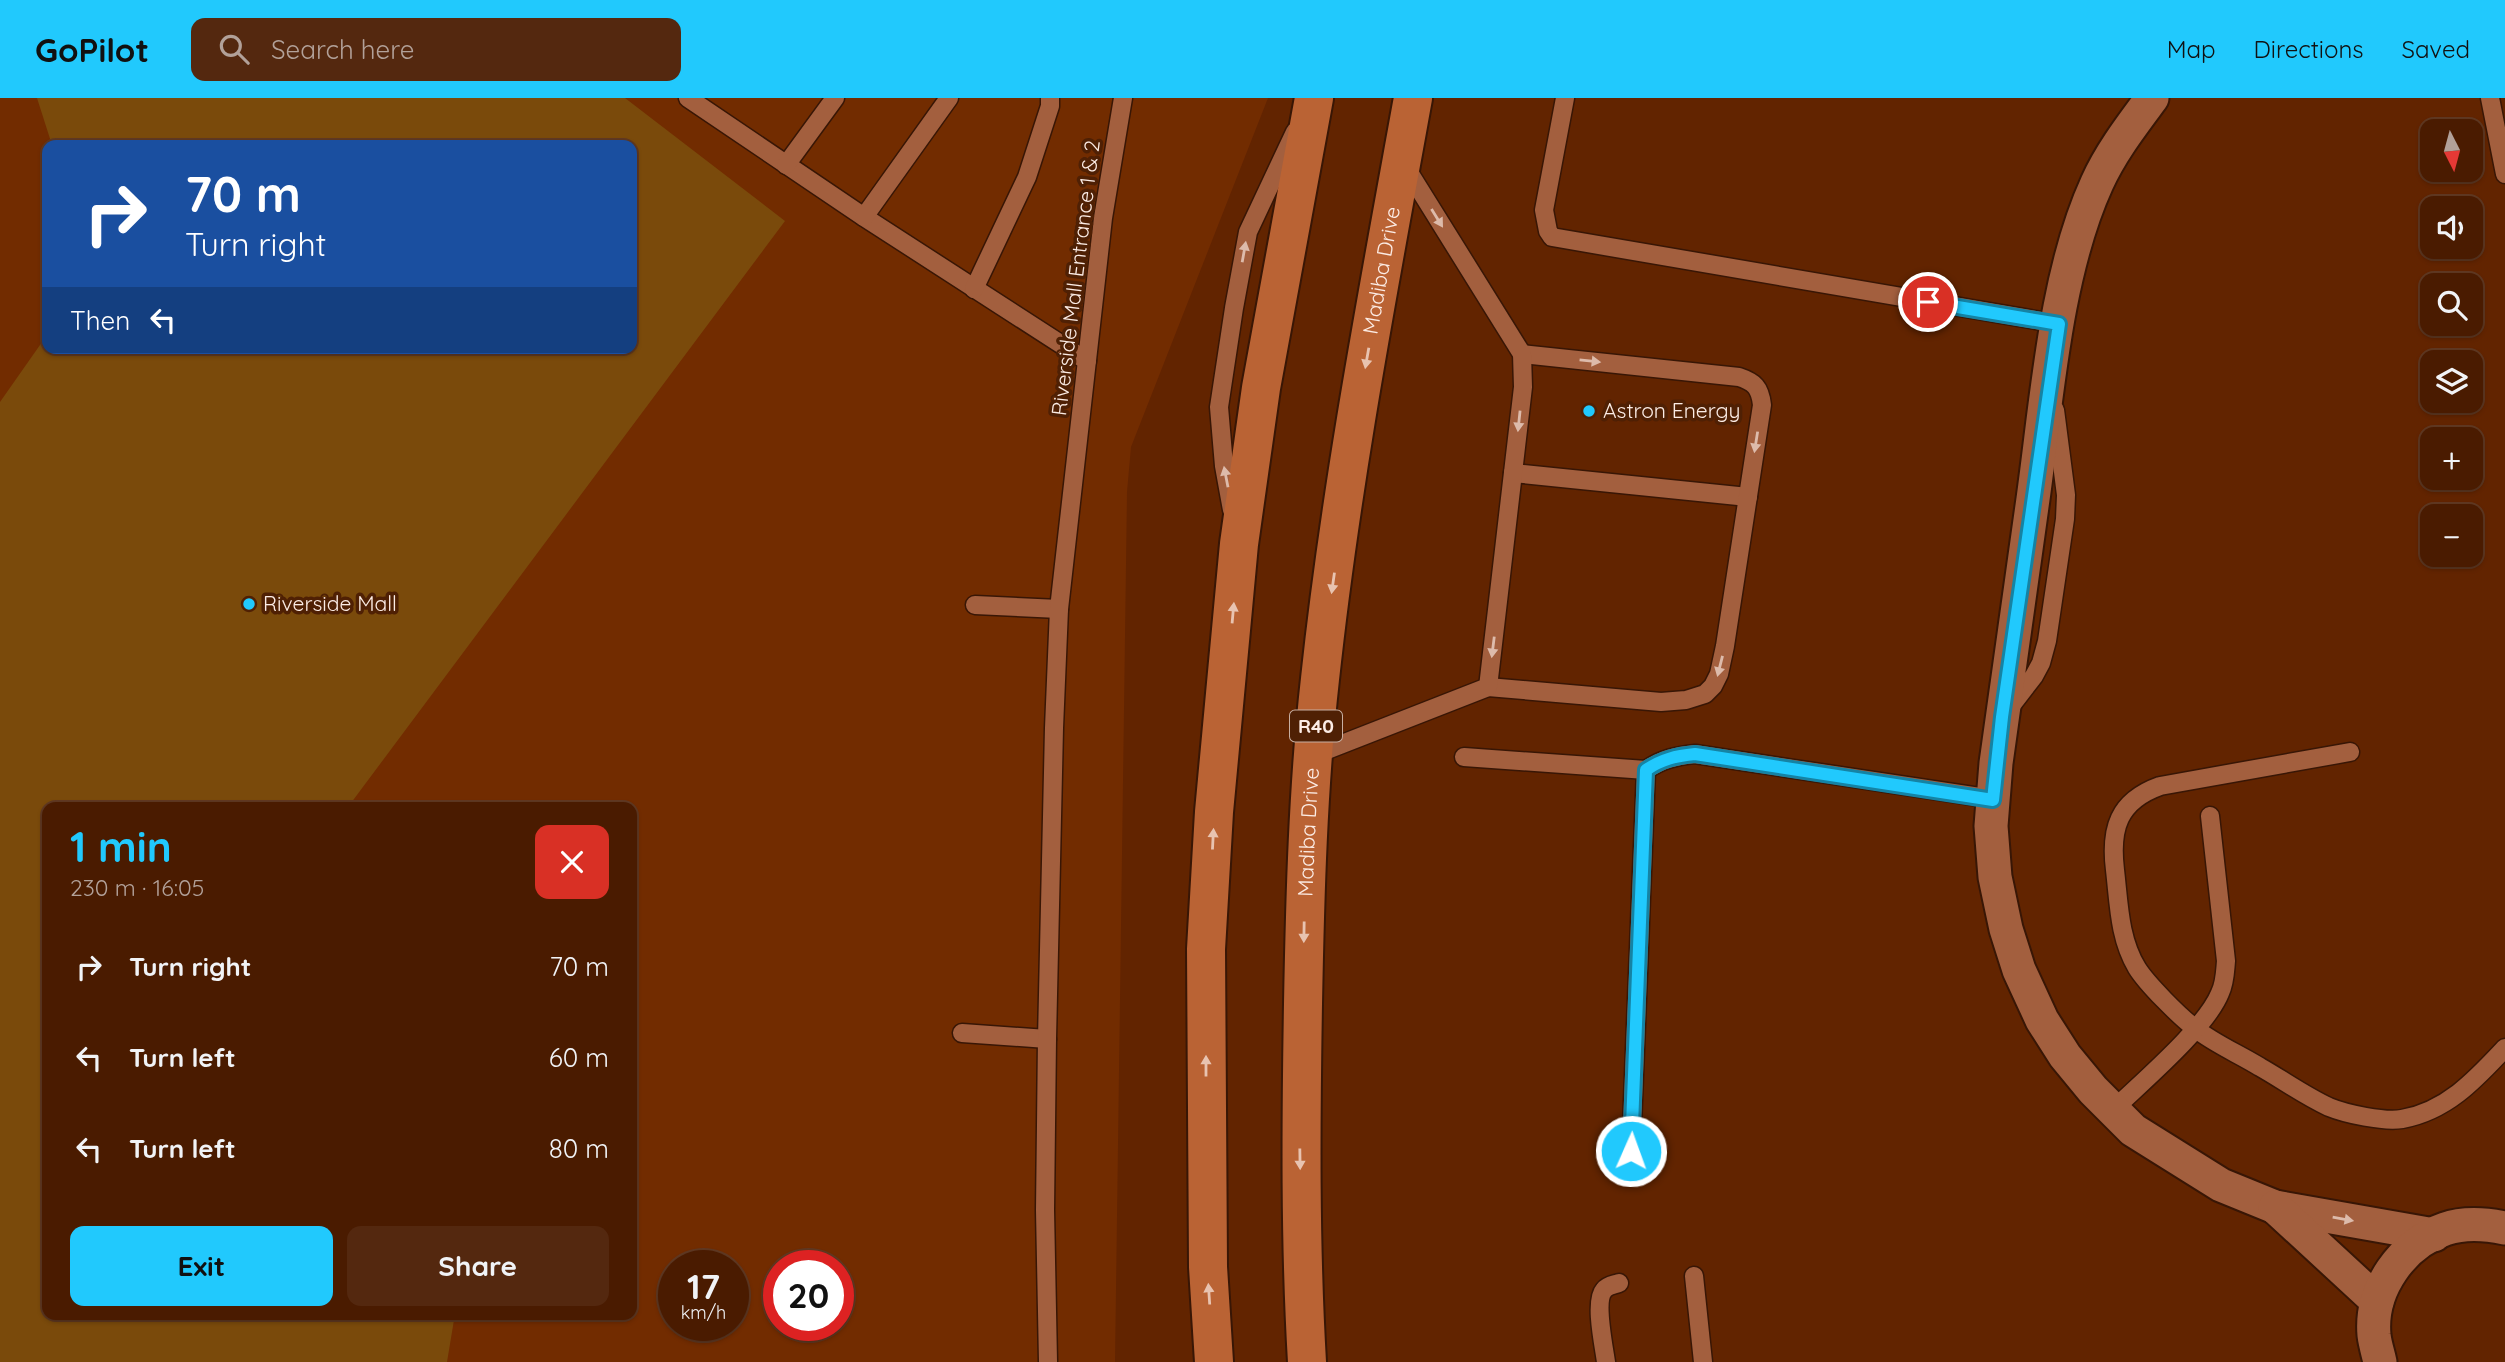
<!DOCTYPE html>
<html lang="en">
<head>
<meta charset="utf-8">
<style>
  body { margin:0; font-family:Quicksand,sans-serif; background:#54280f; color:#f1f3f6; height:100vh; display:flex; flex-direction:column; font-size:26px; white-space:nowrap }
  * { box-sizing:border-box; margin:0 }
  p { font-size:23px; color:#b2a199 }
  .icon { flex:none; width:38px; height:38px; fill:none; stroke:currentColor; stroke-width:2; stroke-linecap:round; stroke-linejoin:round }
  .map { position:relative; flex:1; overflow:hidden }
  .side { position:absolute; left:42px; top:704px; width:595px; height:518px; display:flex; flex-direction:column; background:#4a1b00; border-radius:14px; box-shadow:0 2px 5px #0004,0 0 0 2px #613922 }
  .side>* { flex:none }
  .top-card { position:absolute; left:42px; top:42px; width:595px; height:214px; border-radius:14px; box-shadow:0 2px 5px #0004,0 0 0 2px #613922; background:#1a4fa0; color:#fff; overflow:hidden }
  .needle { width:46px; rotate:174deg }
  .controls { position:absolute; left:2420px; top:21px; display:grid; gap:14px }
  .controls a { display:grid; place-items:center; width:63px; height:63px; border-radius:14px; background:#4a1b00; box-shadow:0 2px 5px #0004,0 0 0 2px #613922; font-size:35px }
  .speed { position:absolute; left:658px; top:1152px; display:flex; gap:14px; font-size:35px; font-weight:700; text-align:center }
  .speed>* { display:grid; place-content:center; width:91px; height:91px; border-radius:50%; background:#4a1b00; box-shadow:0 2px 5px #0004,0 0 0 2px #613922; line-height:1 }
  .speed small { font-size:18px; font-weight:400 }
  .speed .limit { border:10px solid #d22; background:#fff; color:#111 }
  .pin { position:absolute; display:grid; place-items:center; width:60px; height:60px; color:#fff; margin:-30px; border:4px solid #fff; border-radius:50%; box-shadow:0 2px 7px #0007 }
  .me { position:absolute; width:77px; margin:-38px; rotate:2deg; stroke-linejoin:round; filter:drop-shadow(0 0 5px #0008) }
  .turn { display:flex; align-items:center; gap:24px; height:147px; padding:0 28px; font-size:32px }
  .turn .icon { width:91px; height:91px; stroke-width:2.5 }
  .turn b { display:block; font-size:49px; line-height:60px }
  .then { display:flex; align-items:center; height:66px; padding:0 28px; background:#0003; gap:14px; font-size:26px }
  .round { display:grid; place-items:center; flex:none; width:74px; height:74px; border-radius:14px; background:#54280f }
  .headline { display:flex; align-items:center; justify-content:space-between; height:119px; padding:0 28px }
  h1 { font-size:42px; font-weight:700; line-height:52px; color:#21c9fd }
  .button { display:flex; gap:14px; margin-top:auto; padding:14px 28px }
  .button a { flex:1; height:80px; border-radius:14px; background:#21c9fd; color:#111; font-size:28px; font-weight:700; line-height:80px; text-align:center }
  .button a+a { background:#54280f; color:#f1f3f6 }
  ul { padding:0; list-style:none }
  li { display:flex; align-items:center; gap:21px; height:91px; padding:0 28px }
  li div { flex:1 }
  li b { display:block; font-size:26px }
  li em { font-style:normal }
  header { display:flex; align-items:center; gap:42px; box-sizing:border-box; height:98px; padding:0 35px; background:#21c9fd; color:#111 }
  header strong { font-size:33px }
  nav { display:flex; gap:38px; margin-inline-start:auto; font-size:24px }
  .search { width:490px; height:63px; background:#54280f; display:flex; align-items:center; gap:18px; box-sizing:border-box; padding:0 24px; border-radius:14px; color:#b2a199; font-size:26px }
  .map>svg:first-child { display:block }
  .built { fill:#722c00; fill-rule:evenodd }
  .building { fill:#7a4a0b }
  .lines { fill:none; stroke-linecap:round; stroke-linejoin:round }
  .service-casing { stroke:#381605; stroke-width:21 }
  .minor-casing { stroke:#381605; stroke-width:37 }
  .primary-casing { stroke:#381605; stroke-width:42 }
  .service { stroke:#a35f3e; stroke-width:18 }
  .minor { stroke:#a35f3e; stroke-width:33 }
  .primary { stroke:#ba6334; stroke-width:38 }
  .oneway { fill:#ddbbab }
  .oneway2 { fill:#e8c3b0 }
  .route-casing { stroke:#1583a4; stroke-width:18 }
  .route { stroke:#21c9fd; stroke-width:12 }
  .poi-dot { fill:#21c9fd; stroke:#4f2004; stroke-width:2.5 }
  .labels { text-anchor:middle; stroke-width:7; stroke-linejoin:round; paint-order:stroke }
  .shield { fill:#4f2004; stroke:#c8afa2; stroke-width:2 }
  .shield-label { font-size:19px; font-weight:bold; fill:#fcece5 }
  .street-label { font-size:21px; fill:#fcece5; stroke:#4f2004 }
  .poi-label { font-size:21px; fill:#fcece5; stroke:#4f2004; text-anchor:start }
</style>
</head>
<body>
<header>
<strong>GoPilot</strong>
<div class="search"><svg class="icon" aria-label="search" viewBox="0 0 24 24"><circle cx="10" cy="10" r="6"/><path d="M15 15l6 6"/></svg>Search here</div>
<nav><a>Map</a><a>Directions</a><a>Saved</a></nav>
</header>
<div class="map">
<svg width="2505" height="1264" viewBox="0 0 2505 1264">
  <rect width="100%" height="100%" fill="#622400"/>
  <path class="built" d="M0,0H1268L1131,349L1127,394L1115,1264H0ZM47,47H632V250H47ZM47,709H632V1216H47ZM674,1167H733V1227H674ZM779,1167H838V1227H779Z"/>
  <polygon class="building" points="37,0 625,0 785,123 348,709 47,709 47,1216 455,1216 447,1264 0,1264 0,304 47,237 47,250 632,250 632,47 52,47"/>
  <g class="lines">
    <defs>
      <g id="service">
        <polyline points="688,0 864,119 1087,263"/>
        <polyline points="1565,0 1544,112 1548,133 1552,139 2059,226"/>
        <polyline points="2490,0 2505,76"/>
        <polyline points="786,67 835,0"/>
        <polyline points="864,119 949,0"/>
        <polyline points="974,191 1027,79 1050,8 1050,0"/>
        <polyline points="1513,375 1748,399"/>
        <polyline points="1232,412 1224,368 1219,309 1234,210 1248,134 1295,34"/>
        <polyline points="975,507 1059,511"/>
        <path d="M1488,589L1661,604L1686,602L1705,596L1713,588L1719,576L1725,548L1762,307C1760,289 1754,284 1739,279L1522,256"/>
        <polyline points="2007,613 2034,578 2041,565 2047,543 2065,421 2066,397 2055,312"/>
        <path d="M2350,654L2160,688C2118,703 2110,731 2115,772C2119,806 2119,840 2137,870C2147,886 2180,919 2196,931C2215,946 2239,956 2260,969C2283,982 2305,998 2329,1009C2346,1016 2384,1024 2402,1021C2447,1013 2476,981 2505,950"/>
        <polyline points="1314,657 1488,589 1523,289 1522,256 1405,68"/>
        <path d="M1464,659L1646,672C1662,661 1676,658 1695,656L1993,701"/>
        <polyline points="962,935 1047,941"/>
        <path d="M2113,1012C2142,984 2206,930 2220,895C2225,885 2225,874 2226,863L2210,718"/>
        <polyline points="1631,1053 1646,672"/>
        <polyline points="1694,1178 1703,1264"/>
        <polyline points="1048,1264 1045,1112 1047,941 1054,630 1059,511 1103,120 1123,0"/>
        <path d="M1606,1264C1604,1249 1594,1203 1604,1192C1608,1187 1613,1187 1619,1185"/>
      </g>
      <g id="minor">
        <path d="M2152,0C2132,27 2111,54 2097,85C2055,177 2047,301 2033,401C2021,489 2008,577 1996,665L1991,728L1995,779L2006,831L2019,872L2042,922L2065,958L2093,992L2133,1032L2221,1087L2275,1109L2434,1137"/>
        <polyline points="2275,1109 2377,1203"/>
        <path d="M2380,1264C2378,1255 2375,1246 2374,1237C2370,1191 2402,1146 2445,1131C2465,1124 2486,1126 2505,1130"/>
      </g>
      <g id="primary">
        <polyline points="1214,1264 1208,1169 1206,851 1214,714 1239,446 1261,290 1314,0"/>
        <path id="s1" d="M1307,1264C1300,1145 1301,1026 1303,906C1305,798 1308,688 1320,581C1341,386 1378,193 1413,0"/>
      </g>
    </defs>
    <use href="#service" class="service-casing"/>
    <use href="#minor" class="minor-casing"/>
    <use href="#primary" class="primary-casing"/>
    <use href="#service" class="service"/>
    <use href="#minor" class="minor"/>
    <use href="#primary" class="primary"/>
  </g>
  <defs><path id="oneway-solid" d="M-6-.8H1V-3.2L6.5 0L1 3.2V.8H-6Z" transform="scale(1.75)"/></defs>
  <g class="oneway">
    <use href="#oneway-solid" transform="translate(1437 120) rotate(58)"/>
    <use href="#oneway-solid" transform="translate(1244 154) rotate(-80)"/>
    <use href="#oneway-solid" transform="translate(1590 263) rotate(6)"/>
    <use href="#oneway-solid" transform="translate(1519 323) rotate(96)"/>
    <use href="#oneway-solid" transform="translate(1756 344) rotate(99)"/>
    <use href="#oneway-solid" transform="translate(1226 379) rotate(-101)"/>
    <use href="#oneway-solid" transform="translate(1493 549) rotate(97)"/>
    <use href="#oneway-solid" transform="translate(1720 568) rotate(104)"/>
    <use href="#oneway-solid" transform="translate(2343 1121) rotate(10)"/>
  </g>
  <g class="oneway2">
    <use href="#oneway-solid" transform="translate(1367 260) rotate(100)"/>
    <use href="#oneway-solid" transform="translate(1333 485) rotate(98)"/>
    <use href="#oneway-solid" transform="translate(1233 515) rotate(-85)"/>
    <use href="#oneway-solid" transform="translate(1213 741) rotate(-87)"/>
    <use href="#oneway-solid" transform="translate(1304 834) rotate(91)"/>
    <use href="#oneway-solid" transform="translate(1206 968) rotate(-90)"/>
    <use href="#oneway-solid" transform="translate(1300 1061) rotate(89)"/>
    <use href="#oneway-solid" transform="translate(1209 1196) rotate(-94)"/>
  </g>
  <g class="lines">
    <defs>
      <path id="route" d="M1631,1053L1646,672C1662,661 1676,658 1695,656L1993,702L2002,619L2059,226L1928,204"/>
    </defs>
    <use href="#route" class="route-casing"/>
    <use href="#route" class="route"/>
  </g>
  <g class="poi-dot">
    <circle cx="1589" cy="313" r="7"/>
    <circle cx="249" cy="506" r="7"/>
  </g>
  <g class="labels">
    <rect class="shield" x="1290" y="612.5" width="52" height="31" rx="5"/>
    <g class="shield-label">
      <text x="1316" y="635">R40</text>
    </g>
    <g class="street-label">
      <text dy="7" stroke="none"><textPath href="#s1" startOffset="1097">Madiba Drive</textPath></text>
      <text transform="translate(1076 180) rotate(-83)" y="7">Riverside Mall Entrance 1 &amp; 2</text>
      <text dy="7" stroke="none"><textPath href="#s1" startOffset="530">Madiba Drive</textPath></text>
    </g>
    <g class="poi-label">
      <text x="1603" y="320">Astron Energy</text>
      <text x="263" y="513">Riverside Mall</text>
    </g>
  </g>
</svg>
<div class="controls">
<a><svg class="needle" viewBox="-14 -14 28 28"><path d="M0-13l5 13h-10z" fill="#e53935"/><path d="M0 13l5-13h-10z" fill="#b2a199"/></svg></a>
<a><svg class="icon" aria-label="sound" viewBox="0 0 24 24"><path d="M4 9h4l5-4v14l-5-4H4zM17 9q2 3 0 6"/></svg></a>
<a><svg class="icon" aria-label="search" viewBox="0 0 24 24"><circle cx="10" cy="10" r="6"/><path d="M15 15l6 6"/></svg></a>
<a><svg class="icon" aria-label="layers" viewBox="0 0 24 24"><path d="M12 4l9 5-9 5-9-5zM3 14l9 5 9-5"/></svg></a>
<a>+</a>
<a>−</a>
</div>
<div class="speed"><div>17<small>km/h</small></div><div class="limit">20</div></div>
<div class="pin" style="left:1928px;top:204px;background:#d93025"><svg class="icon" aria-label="arrive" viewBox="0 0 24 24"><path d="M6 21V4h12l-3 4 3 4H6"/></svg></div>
<svg class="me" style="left:1631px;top:1053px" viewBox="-20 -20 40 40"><circle r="17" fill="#21c9fd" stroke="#fff" stroke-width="3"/><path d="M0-11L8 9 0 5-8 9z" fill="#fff"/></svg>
<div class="top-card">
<div class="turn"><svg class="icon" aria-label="right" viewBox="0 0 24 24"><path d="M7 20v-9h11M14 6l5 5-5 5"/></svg><div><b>70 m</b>Turn right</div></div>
<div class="then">Then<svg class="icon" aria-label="left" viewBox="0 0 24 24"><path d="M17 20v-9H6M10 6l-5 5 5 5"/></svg></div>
</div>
<section class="side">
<div class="headline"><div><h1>1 min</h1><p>230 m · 16:05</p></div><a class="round" style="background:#d93025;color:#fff"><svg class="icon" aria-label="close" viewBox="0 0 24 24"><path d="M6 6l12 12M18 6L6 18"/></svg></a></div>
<ul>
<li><svg class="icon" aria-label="right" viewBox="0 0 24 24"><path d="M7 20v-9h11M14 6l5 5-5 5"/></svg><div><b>Turn right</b></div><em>70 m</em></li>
<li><svg class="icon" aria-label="left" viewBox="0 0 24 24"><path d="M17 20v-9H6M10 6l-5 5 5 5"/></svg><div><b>Turn left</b></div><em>60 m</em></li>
<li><svg class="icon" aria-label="left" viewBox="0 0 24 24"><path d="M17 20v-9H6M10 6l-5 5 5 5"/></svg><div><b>Turn left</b></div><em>80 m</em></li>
</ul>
<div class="button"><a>Exit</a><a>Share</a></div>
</section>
</div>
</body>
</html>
